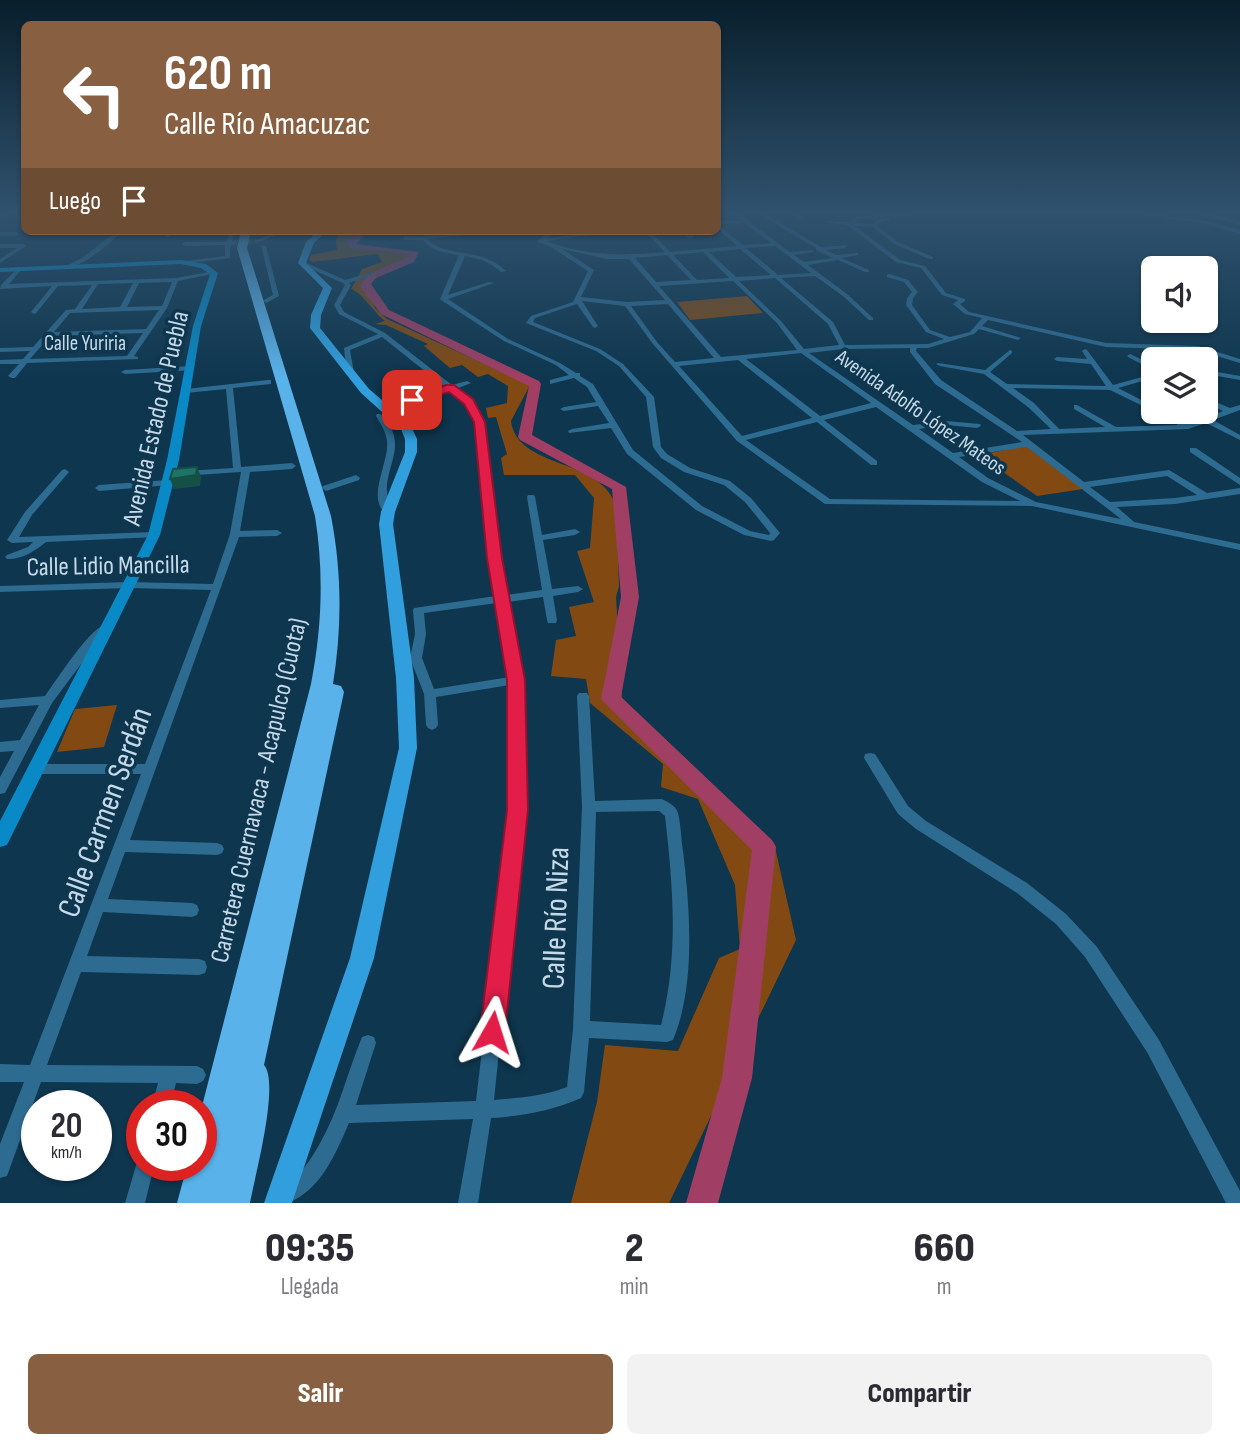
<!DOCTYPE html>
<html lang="es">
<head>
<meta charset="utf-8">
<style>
  body { margin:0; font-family:"Sofia Sans Condensed",sans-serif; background:#f2f2f3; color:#2b2b33; height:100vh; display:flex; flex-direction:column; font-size:26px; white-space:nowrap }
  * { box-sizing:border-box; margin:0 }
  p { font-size:23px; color:#7c7c81 }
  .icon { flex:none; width:38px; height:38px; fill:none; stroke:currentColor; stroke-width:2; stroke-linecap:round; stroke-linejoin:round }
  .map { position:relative; height:1203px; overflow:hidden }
  .panel { display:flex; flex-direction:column; background:#fff; flex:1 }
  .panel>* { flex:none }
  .guide { position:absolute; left:21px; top:21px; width:700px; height:214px; border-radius:10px; box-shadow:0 2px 5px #0004; background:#885f40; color:#fff; overflow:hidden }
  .fabs { position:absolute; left:1141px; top:256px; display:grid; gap:14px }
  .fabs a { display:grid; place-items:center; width:77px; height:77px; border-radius:10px; background:#fff; box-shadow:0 2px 5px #0004; font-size:35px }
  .speed { position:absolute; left:21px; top:1090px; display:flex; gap:14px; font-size:35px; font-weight:700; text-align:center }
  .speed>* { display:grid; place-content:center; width:91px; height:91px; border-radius:50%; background:#fff; box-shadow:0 2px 5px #0004; line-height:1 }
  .speed small { font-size:18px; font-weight:400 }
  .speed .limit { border:10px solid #d22; background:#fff; color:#111 }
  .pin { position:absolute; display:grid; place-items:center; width:60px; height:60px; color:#fff; margin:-30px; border-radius:14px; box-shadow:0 4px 10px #0006 }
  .me { position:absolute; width:77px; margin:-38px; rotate:6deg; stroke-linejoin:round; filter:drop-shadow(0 0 5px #0008) }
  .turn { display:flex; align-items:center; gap:24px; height:147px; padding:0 28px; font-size:32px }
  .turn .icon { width:91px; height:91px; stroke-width:2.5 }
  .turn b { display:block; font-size:49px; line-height:60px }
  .then { display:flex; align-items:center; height:66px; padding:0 28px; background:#0003; gap:14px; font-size:26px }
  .eta { display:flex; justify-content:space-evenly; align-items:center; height:119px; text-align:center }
  .eta b { font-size:42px; font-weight:800; line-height:49px }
  .action { display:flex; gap:14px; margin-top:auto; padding:14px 28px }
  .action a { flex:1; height:80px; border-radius:10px; background:#885f40; color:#fff; font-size:28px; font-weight:800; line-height:80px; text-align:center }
  .action a+a { background:#f2f2f3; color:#2b2b33 }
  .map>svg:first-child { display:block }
  .green { fill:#824a12 }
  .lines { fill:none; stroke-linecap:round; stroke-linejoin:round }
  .river { fill:#a13e64; fill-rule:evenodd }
  .street-tunnel { stroke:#294e65; stroke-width:5; stroke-dasharray:5 2.5; stroke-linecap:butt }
  .street { fill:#2d6b91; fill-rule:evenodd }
  .secondary { fill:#0989c6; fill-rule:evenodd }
  .primary { fill:#319fde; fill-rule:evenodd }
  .highway { fill:#5ab2ea; fill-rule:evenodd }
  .shaded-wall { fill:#155047 }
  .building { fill:#1e7365; stroke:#155047; stroke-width:2 }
  .route { fill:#e11d48; stroke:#92132f; stroke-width:2 }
  .labels { text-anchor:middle; stroke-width:7; stroke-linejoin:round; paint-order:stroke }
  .far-street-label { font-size:21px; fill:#c5d9e8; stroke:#0e364e }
  .street-label { font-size:26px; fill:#c5d9e8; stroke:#0e364e }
  .near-street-label { font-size:32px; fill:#c5d9e8; stroke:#0e364e }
</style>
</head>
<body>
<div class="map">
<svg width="1240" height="1203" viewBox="0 0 1240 1203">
  <rect width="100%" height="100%" fill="#0e364e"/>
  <g class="green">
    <path d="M340,231H363L352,240L357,248L403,251L418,256L368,279L366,284L375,308L387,319L530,385L511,421C517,470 603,457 616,507L619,586L616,597L622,698L774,843L796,940L669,1203H571L597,1102L605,1045L678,1051L719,958L740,949L735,885L698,799L661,787L663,764L590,703L586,679L551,676L556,640L576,636L569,607L594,602L577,551L590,548L594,498L575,475H504L501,458L507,454L496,417L488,418L486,408L507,403L508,386L488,374L478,377L462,365L450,368L424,346L428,344L386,325L375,324L385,321C373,312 364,294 351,289L362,269L382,262L378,254L312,262L309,260L311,255L337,250L336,240Z"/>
    <polygon points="747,296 763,313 690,320 677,302"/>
    <polygon points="1026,446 1083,489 1037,496 979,455"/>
    <polygon points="117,705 104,747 57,752 75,709"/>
  </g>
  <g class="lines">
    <path class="river" d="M360,231H369L356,244L419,252L414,262L376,278L371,284L389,310L539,381L541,384L532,435L626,487L639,597L621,697L772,840L776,847L752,1078L718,1203H686L722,1078L752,850L601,699L621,597L612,489L520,440L518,437L529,386L381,314L360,286C369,270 391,265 407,258L409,254L350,248L347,242Z"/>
    <polyline class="street-tunnel" points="232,243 257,241"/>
    <g class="street">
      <polygon points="8,211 13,211 0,218 0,215"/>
      <path d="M729,211H733L749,220V222L790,252L813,250V252L794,255L804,262L833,258L816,250V248L765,218L764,211H768L769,216L821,247L847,245L845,248L826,250L836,255L858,253V255L841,258L869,270V272H865L838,260L808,265L847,294L873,318V320H869L843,296L815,276L781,278L833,322L845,345L928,344L944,339L926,332L906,305L907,298L912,292L904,282L887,277V275L889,274L908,280L917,291L918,292L913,298L912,305L930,330L950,337L970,332L982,318L965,314L953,304L958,300L942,295L921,268L896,262L847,225L826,222L828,221L848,222L857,217L912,212L914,214L858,219L854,223L873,224L875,221L890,218V220L879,223L877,226L898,242L933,257V259H929L894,244L873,227L855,226L900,260L925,266L946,293L965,299V301L960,304L969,312L1106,343L1198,346L1240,359V363L1197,350L1106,347L988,320L982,326L1021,338L1018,340L979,329L974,334L928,348H917L916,351L941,380L1017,431L1051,429L1028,407L984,374L940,366L936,364L938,363L985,370L1010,350L1012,351V353L990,372L1007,384L1106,386L1091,364L1057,361L1054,359L1057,357L1087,359L1082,351L1085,349L1087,350L1113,385L1153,374V378L1118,388L1153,406V411L1110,390L1013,388L1034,403L1059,429L1105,427L1074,409V405H1077L1116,427L1178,425L1153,411H1163L1188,424L1223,411L1206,403V398L1230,408L1240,405V410L1213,420L1240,435V440L1206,423L1188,429L1023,435L1084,482L1169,470L1207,493L1240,488V494L1175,504L1117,507L1134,522L1240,544V550L1032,506L825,504L737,441L653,344L625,306L582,301L598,326L595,328L593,327L577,304L535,318L533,322L600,349L623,364L654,397L661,447L667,454L690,468L730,481L751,498L780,533L774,540L771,541L744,535L696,510L627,454L611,428L569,433L568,431L572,429L609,423L598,406L564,411L560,409L564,407L596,402L587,387L574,378L550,384V380L569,375L556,365L504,341L441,300L440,299L459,255C445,253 432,251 423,240H405L402,238L405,236C414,236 426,239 432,231H438L435,234L502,231L427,239C446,259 481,246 506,271L501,272C490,262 479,258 465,256L448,295L489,282L494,283L448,299L508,339L560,363L576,373H580V376L593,384L633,450L702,506L750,531L769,535L770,533L745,502L724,485L684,472L661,458L653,447L646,397L619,366L596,351L526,323L531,316L573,302L588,271L551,247L538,242V240L552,231H558L548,238L606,231H622L546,241C584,256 624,256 665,252L644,231H650L670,252L737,246L718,229V225L743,245L771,243L744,223L718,224V221L740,220ZM775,246L811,273L778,275L746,248ZM562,249L607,259H629L665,300L627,302L581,297L594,270ZM740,249L771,275L736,277L709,252ZM703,252L729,278L697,280L673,255ZM667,255L691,280L656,282L635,258ZM775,278L828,324L839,345L804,349L781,321L739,281ZM733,281L777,323L797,350L721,357L659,286ZM668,304L714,358L675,362L657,342L631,306ZM910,348V352L935,384L1022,442L953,453L919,429L946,425L977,428L981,426L980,424L946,421L913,425L809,353L843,349ZM801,353L871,403L820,416L746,359ZM738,360L812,418L742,436L679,366ZM876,407L982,482L1020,501L830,499L746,440L817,422L871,465H877V461L824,420ZM1027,447L1121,519L1036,502L988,478L959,457ZM1167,476L1197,495L1175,498L1110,502L1090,487Z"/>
      <polygon points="790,211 794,211 794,212 804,218 800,219 789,214"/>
      <polygon points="985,211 1019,211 1017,212 987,212"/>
      <polygon points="1122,211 1131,211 1206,221 1240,230 1240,234 1206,224"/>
      <polygon points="1191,211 1197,211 1240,221 1240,225"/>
      <path d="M117,231H123C107,245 85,266 64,269V267L82,258Z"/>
      <polygon points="168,231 174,231 169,237 165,237"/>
      <polygon points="191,231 208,231 205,233"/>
      <polygon points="231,231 237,231 232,241 235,243 230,246 230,258 181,264 178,262 225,256 225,245 185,246 182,244 185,242 226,242"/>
      <polygon points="278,231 286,231 259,242 254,241"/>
      <polygon points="682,231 688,231 694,237 689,238"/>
      <polygon points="0,232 16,232 19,234 16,236 0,236"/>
      <polygon points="0,244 23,244 26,246 0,263 0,259 17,248 0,248"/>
      <polygon points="261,245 266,246 279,296 266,303 263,301 264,300 273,295"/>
      <path d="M300,262H304L345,280L373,272V274L349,283L351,285L340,305L344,312L385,333L452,385L467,381L471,383L456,389L471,400L484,422L488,446L500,558L507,595L542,590L527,497L528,495H534L535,497L542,535L575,529L580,532L575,535L543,540L552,589L578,586L583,589L578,592L553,596L557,620L556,623H548L547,620L543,597L508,602L522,680L524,810L494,1100C518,1098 544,1096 567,1087L573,1029L582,807L577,696L579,693H587L589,696L595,801L662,799C668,802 676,806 678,813C681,825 681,839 683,851C690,909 696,985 673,1040L667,1042L589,1038L584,1092L581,1098C552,1111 523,1116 491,1118L478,1203H458L473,1119L349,1123C336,1153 321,1190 288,1203L280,1201L277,1194C281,1184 290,1183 297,1176C306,1166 313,1156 319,1145C339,1111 347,1073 362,1037L368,1035L374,1037L376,1043L356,1105L476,1101L510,810V685L436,697L438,725L436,728L432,730L428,728L426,725L424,694L410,658L415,634L413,610L414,608L496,596L490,558L480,446L476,422L465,403L450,391L416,402H410V398L445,387L382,337L350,350L354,373L347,375L344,348L378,334L339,314L334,305L345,285L343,283L300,264ZM497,603L510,677L434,689L422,658L426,634L424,613ZM659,811L665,816C673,887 679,955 661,1025L590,1021L596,812Z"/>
      <path d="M19,267L22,269L9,284L176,278L214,271L217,273L178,281L167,308L134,356L138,357V359L27,363L15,378H12L8,376L19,364H0V360L23,359L30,351L0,352V348L33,347L66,310L75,309L92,285L58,286L36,313L34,314L31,312L52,286L0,289L1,285ZM172,282L162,306L127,307L139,283ZM133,283L120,307L82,309L98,284ZM159,310L146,329L54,332L70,313ZM143,333L127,356L30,359L50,336Z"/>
      <polygon points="1130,354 1153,365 1153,370 1128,357 1127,356"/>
      <polygon points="190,366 193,366 193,370 125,374 121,372 125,370"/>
      <polygon points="1206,370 1240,376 1240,380 1206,374"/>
      <polygon points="268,380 271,380 271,384 233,388 241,467 292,463 296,466 292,469 250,472 240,531 277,530 282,533 277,536 239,537 130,840 217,843 222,845 224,849 222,853 217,855 125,852 108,899 192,903 197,905 199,910 197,915 192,917 103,912 87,956 199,959 205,961 207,967 205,973 199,975 81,972 47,1065 197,1066 203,1069 206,1075 203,1081 197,1084 176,1083 170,1106 152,1106 158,1083 41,1082 7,1176 0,1178 0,1144 24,1082 0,1082 0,1064 30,1065 141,774 35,774 30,773 29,769 30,765 35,764 145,764 211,590 129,588 0,592 0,586 129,582 213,584 230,534 241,472 182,476 181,474 185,471 233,468 226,389 186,393 182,391 186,389"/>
      <path d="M377,414H380C385,417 387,421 390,426C402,447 389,464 387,485C386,495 389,503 393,512L388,515C364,500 390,462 387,441C386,432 381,424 376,416Z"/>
      <polygon points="1190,448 1196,448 1240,478 1240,485 1190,452"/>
      <path d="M65,469L69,472L32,515L19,537L154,532L159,535L157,537L46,542C35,551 21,560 7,559L5,557L7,555L28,547L33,542L12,543L7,540L25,512L62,470Z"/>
      <polygon points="356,475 360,478 359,480 326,491 322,488 323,486"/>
      <polygon points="167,480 171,483 170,485 99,491 95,488 99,485"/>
      <path d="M105,624L110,628L99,640L52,703L5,793L0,794V777L14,751L0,752V742L20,740L39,705L0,708V700L45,696C58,678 87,632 105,624Z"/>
      <polygon points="870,753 875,754 908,806 926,821 1027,883 1066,914 1097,947 1159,1040 1240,1191 1240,1203 1226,1203 1147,1052 1085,957 1056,924 1017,893 916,829 898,814 864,758 865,754"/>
      <polygon points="142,1158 142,1166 154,1166 145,1203 125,1203 138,1159"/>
    </g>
    <polygon class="secondary" points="181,260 206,264 218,273 201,326 179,460 160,535 7,845 0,847 0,821 148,535 167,460 193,326 210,274 201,268 181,264 0,272 0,268"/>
    <polygon class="primary" points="318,231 327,231 314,243 306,263 332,288 321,315 320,328 369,389 410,424 417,439 417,452 395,512 393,524 414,678 417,748 374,958 292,1203 264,1203 350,958 399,748 396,678 379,524 381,512 405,452 405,439 401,429 361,393 310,328 311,315 323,288 298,263 306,242"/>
    <path class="highway" d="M241,231H251L247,248L331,516C342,573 342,627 333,684L341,686L344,692L264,1065C280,1083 255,1176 250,1203H177L187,1166H201V1110L311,684C322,627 324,573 315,516L237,248Z"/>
  </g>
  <polygon class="shaded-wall" points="197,467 201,477 200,486 174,489 170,479"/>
  <polygon class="building" points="197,467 196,475 170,479 173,469"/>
  <linearGradient id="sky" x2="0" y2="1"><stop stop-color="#081e2b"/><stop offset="0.56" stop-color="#30526e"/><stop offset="1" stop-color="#30526e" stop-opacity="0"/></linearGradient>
  <rect width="1240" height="379" fill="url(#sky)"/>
  <polygon class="route" points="446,385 454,385 473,399 485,422 502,558 525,680 528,810 505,1032 501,1041 492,1045 483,1041 480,1032 507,810 507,680 487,558 474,422 464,404 449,392 412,403 407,400"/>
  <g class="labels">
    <g class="far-street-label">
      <text x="85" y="350">Calle Yuriria</text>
      <text transform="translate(921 412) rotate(35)" y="7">Avenida Adolfo López Mateos</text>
    </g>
    <g class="street-label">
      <text transform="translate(155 418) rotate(-77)" y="9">Avenida Estado de Puebla</text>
      <text transform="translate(108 565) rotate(-1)" y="9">Calle Lidio Mancilla</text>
      <text transform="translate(258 790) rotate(-77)" y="9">Carretera Cuernavaca - Acapulco (Cuota)</text>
    </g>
    <g class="near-street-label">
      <text transform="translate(104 812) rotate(-70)" y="11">Calle Carmen Serdán</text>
      <text transform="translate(555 918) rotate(-88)" y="11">Calle Río Niza</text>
    </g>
  </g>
</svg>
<div class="fabs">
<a><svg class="icon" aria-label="sound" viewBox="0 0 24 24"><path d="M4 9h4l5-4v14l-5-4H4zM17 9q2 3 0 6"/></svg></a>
<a><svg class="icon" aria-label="layers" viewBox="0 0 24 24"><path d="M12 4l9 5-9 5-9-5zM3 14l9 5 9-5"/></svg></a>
</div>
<div class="speed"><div>20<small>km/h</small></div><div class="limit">30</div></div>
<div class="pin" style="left:412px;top:400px;background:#d93025"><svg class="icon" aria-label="arrive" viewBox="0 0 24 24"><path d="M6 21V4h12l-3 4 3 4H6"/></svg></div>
<svg class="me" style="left:492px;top:1032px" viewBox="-20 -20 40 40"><path d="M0-17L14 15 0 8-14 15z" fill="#e11d48" stroke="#fff" stroke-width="4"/></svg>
<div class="guide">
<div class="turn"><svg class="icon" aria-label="left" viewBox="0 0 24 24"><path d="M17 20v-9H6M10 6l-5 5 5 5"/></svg><div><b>620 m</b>Calle Río Amacuzac</div></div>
<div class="then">Luego<svg class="icon" aria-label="arrive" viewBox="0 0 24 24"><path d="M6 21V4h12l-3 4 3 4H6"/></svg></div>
</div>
</div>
<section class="panel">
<div class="eta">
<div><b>09:35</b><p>Llegada</p></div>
<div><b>2</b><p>min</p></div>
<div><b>660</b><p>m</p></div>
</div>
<div class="action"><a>Salir</a><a>Compartir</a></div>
</section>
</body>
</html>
